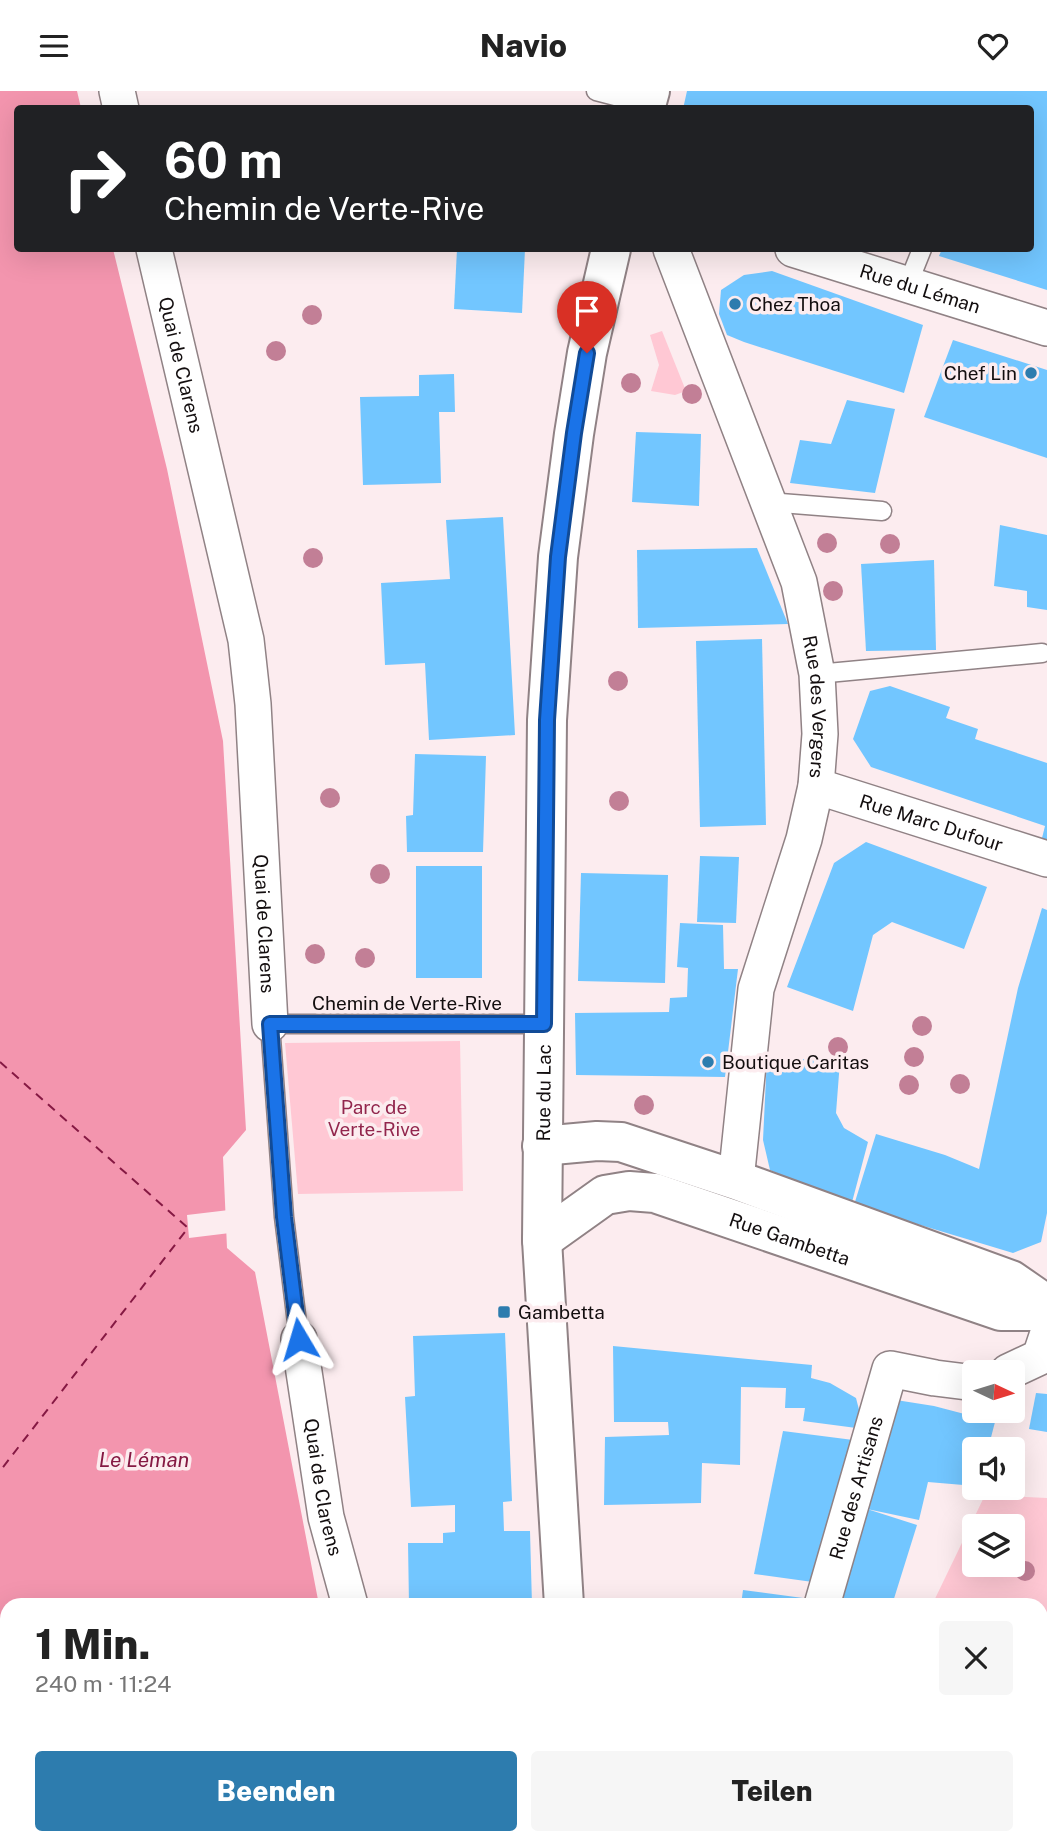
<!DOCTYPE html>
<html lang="de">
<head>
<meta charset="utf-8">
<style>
  body { margin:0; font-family:"Public Sans",sans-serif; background:#f6f6f6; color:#222; height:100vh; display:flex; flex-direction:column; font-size:26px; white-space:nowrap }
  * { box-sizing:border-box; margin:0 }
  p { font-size:23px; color:#767676 }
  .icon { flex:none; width:38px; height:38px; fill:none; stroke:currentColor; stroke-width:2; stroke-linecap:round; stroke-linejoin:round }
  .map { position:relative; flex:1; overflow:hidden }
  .side { position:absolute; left:0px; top:1507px; width:1048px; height:247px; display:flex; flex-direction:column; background:#fff; border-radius:21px 21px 0 0; box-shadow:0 7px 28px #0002 }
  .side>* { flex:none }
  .guide { position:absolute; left:14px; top:14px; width:1020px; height:147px; border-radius:7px; box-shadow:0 7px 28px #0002; background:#202124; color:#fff; overflow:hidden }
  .needle { width:46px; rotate:94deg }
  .controls { position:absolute; left:962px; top:1269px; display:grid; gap:14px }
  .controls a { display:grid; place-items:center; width:63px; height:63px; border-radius:7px; background:#fff; box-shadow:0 7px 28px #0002; font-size:35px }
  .pin { position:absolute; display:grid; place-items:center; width:60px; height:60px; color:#fff; margin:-72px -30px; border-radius:50% 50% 50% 0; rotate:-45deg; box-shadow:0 0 7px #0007 }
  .pin .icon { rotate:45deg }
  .me { position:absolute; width:77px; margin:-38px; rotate:353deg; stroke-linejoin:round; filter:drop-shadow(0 0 5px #0008) }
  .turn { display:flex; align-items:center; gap:24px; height:147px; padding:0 35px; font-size:32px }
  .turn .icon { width:91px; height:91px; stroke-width:2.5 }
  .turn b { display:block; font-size:49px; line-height:60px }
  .round { display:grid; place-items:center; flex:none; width:74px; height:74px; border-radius:7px; background:#f6f6f6 }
  .headline { display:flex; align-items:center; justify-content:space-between; height:119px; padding:0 35px }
  h1 { font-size:42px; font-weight:800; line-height:52px }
  .primary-button { display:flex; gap:14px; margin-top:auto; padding:14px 35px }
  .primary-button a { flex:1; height:80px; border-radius:7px; background:#2d7cae; color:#fff; font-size:28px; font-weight:800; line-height:80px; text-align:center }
  .primary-button a+a { background:#f6f6f6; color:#222 }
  header { display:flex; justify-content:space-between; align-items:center; height:91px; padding:0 35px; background:#fff; font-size:32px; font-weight:800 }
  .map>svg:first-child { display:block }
  .green { fill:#ffc8d4; fill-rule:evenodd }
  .water { fill:#f395ae }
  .pier { fill:#fcecef }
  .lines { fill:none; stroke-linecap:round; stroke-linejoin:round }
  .ferry { stroke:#851943; stroke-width:2; stroke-dasharray:9 7; stroke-linecap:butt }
  .building { fill:#72c6ff }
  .lane-casing { stroke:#908285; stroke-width:21 }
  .street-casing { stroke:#908285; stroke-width:38 }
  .secondary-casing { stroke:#908285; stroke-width:42 }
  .primary-casing { stroke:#908285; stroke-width:42 }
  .lane { stroke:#fff; stroke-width:18 }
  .street { stroke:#fff; stroke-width:35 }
  .secondary { stroke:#fff; stroke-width:38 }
  .primary { stroke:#fff; stroke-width:38 }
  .tree { fill:#c27f96 }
  .route-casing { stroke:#114b97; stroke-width:18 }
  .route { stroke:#1a73e8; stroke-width:12 }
  .poi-dot { fill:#2d7cae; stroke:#fcecef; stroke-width:2.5 }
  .labels { text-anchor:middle; stroke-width:7; stroke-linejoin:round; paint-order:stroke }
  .street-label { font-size:19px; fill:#130e0f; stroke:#fcecef }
  .poi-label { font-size:19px; fill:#130e0f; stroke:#fcecef; text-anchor:start }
  .park-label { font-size:19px; fill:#92264d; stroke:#fcecef }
  .water-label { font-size:21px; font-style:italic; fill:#851943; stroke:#fcecef }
</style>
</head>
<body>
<header><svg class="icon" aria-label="menu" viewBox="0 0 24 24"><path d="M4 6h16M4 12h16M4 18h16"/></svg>Navio<svg class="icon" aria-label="heart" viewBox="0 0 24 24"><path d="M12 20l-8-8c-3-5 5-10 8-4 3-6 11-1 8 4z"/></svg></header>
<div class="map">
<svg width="1047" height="1753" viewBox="0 0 1047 1753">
  <rect width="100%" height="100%" fill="#fcecef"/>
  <g class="green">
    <polygon points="662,240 686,300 675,304 651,300 659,274 650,244"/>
    <polygon points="460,950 463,1100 298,1103 285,952"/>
    <path d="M985,1404L1047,1407V1753H944L945,1747L1041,1746V1514H932ZM975,1435H1013V1474H975Z"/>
  </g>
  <polygon class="water" points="0,0 77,0 81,17 18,18 18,158 113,158 167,378 223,650 246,1039 223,1066 227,1157 255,1181 319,1514 7,1514 7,1746 372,1746 373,1753 0,1753"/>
  <polygon class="pier" points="229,1119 230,1142 189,1147 187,1124"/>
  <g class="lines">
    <polyline class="ferry" points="0,971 188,1137 0,1380"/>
  </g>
  <g class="building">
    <polygon points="687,0 1047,0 1047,199 939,165 942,158 1031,158 1031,18 683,18"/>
    <polygon points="457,158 525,158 522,222 454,218"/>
    <polygon points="772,180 923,234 904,302 744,251 727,244 719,223 721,199 744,184"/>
    <polygon points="953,249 1047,279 1047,367 924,326"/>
    <polygon points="454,283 455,321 439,321 441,392 363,394 360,306 419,305 419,284"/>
    <polygon points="847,309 895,318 875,402 790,392 800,349 831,353"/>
    <polygon points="636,341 701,343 699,415 632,411"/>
    <polygon points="503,426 515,644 429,649 425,572 385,574 381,492 450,488 446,429"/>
    <polygon points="1000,434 1047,444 1047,519 1027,516 1027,500 994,495"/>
    <polygon points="757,457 788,533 638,537 637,459"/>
    <polygon points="934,469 936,559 866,560 861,473"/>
    <polygon points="762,548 766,734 700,736 696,550"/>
    <polygon points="890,595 950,616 946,627 978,638 975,648 1047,672 1047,749 1042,747 1045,735 871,676 853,648 870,600"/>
    <polygon points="415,663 486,665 483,761 407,761 406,725 413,724"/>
    <polygon points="866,751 987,796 964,858 892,831 873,844 853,920 787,896 834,772"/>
    <polygon points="700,765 739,766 736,832 697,831"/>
    <rect x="416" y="775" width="66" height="112"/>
    <polygon points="581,782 668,784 665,892 578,890"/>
    <polygon points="1042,817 1047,819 1047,1122 1041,1151 1013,1162 854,1114 876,1043 945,1064 979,1078 1018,897"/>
    <polygon points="680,832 723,834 724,878 738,878 725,986 576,984 575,922 669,921 670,907 687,906 688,877 677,876"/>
    <polygon points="767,966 840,970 836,1022 844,1037 868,1051 851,1115 770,1079 763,1049"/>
    <polygon points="505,1242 512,1410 503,1411 504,1440 530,1440 532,1514 409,1514 408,1452 443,1452 443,1442 455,1441 455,1414 411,1416 405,1306 415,1305 413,1245"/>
    <polygon points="613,1255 812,1274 811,1287 830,1292 856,1307 864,1338 803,1330 805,1317 785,1317 786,1297 741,1296 740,1374 702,1372 701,1412 604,1414 605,1346 669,1344 668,1331 614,1331"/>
    <polygon points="1036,1302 1047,1303 1047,1341 1029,1338"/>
    <polygon points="896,1309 934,1315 995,1331 988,1358 975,1358 975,1395 928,1391 919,1429 867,1418 917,1434 892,1514 833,1514"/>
    <polygon points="783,1340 861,1350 820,1492 754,1483"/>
    <polygon points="743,1499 803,1507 802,1514 741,1514"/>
    <rect x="461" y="1746" width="53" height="7"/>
    <rect x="625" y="1746" width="71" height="7"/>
  </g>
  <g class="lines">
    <defs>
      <g id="lane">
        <polyline points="596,0 646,13"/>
        <polyline points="908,193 922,158"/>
        <polyline points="768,411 882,420"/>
        <polyline points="817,583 1042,562"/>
        <polyline points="299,1248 284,1126 270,933 544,933"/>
      </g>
      <g id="street">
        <polyline points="117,0 121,18"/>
        <path id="s1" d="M154,158L246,549L253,613L270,933"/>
        <path id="s2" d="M671,158L799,491L817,583L820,643L816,695L804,748L756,898L736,1089"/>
        <path id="s3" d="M793,158L1047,237"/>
        <path id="s4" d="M816,695L1047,768"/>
        <path id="s5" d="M299,1248L326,1426L350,1514"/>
        <polyline points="1008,1281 1040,1266 1047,1245"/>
        <path id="s6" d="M822,1514L890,1278L935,1287L975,1292"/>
        <polyline points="407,1746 408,1753"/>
        <polyline points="923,1753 923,1746"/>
      </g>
      <g id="secondary">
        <polyline points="542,1055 597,1050 621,1051 736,1089 1011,1189 1047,1214"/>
        <path id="s7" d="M542,1149L605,1104L629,1100L655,1102L1001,1220H1047"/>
      </g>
      <g id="primary">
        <polyline points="645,18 650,0"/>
        <path id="s8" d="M564,1514L542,1149L547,629L558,466L574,343L587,262L611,158"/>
        <polyline points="576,1746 576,1753"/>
      </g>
    </defs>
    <use href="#lane" class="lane-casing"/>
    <use href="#street" class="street-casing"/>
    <use href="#secondary" class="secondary-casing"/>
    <use href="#primary" class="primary-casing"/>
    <use href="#lane" class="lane"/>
    <use href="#street" class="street"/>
    <use href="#secondary" class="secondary"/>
    <use href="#primary" class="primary"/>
  </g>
  <g class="tree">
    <circle cx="312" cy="224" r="10"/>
    <circle cx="276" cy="260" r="10"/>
    <circle cx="631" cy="292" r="10"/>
    <circle cx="692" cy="303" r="10"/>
    <circle cx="827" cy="452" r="10"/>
    <circle cx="890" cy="453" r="10"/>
    <circle cx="313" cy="467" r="10"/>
    <circle cx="833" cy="500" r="10"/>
    <circle cx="618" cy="590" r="10"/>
    <circle cx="330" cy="707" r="10"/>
    <circle cx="619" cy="710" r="10"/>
    <circle cx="380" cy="783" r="10"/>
    <circle cx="315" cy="863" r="10"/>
    <circle cx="365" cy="867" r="10"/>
    <circle cx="922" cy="935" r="10"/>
    <circle cx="838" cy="956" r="10"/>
    <circle cx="914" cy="966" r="10"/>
    <circle cx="960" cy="993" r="10"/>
    <circle cx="909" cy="994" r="10"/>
    <circle cx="644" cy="1014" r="10"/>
    <circle cx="1025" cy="1480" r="10"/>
  </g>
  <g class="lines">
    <defs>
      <polyline id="route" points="299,1248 284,1126 270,933 544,933 547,629 558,466 574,342 587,262"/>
    </defs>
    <use href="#route" class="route-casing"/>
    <use href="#route" class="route"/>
  </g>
  <g class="poi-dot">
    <circle cx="735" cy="213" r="7"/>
    <circle cx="1031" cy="282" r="7"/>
    <circle cx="708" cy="971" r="7"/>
    <rect x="497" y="1214" width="14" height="14" rx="3.5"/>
  </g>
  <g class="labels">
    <g class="street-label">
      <text dy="7" stroke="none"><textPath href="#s3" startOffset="133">Rue du Léman</textPath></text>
      <text dy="7" stroke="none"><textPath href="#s1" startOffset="119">Quai de Clarens</textPath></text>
      <text dy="7" stroke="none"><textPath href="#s2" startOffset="483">Rue des Vergers</textPath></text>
      <text dy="7" stroke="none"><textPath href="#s4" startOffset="121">Rue Marc Dufour</textPath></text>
      <text dy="7" stroke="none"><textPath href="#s1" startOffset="686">Quai de Clarens</textPath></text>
      <text x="407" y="919">Chemin de Verte-Rive</text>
      <text dy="7" stroke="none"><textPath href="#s8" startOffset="513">Rue du Lac</textPath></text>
      <text dy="7" stroke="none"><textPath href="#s7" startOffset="270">Rue Gambetta</textPath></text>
      <text dy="7" stroke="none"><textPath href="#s5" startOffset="150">Quai de Clarens</textPath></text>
      <text dy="7" stroke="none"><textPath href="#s6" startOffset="122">Rue des Artisans</textPath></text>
    </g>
    <g class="poi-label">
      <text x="749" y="220">Chez Thoa</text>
      <text x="1017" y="289" text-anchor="end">Chef Lin</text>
      <text x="722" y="978">Boutique Caritas</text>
      <text x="518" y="1228">Gambetta</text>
    </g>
    <g class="park-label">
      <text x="374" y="1023">Parc de<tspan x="374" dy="22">Verte-Rive</tspan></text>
    </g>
    <g class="water-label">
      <text x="144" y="1376">Le Léman</text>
    </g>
  </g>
</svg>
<div class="controls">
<a><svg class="needle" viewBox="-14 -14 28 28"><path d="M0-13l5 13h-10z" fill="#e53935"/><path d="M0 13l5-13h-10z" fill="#767676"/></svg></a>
<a><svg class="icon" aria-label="sound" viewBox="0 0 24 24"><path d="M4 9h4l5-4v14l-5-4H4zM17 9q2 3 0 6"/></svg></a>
<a><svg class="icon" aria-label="layers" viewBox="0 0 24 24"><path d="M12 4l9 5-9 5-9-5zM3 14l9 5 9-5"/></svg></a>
</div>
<div class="pin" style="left:587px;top:262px;background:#d93025"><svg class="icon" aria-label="arrive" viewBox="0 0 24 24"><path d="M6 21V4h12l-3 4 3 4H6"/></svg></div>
<svg class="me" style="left:299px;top:1248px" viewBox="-20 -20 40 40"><path d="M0-17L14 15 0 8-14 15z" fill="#1a73e8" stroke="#fff" stroke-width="4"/></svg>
<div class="guide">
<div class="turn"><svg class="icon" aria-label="right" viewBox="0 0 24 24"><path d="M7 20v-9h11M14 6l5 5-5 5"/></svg><div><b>60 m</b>Chemin de Verte-Rive</div></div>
</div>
<section class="side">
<div class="headline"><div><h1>1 Min.</h1><p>240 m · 11:24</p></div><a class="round"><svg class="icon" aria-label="close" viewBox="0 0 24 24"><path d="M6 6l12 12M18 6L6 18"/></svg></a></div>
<div class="primary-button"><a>Beenden</a><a>Teilen</a></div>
</section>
</div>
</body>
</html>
